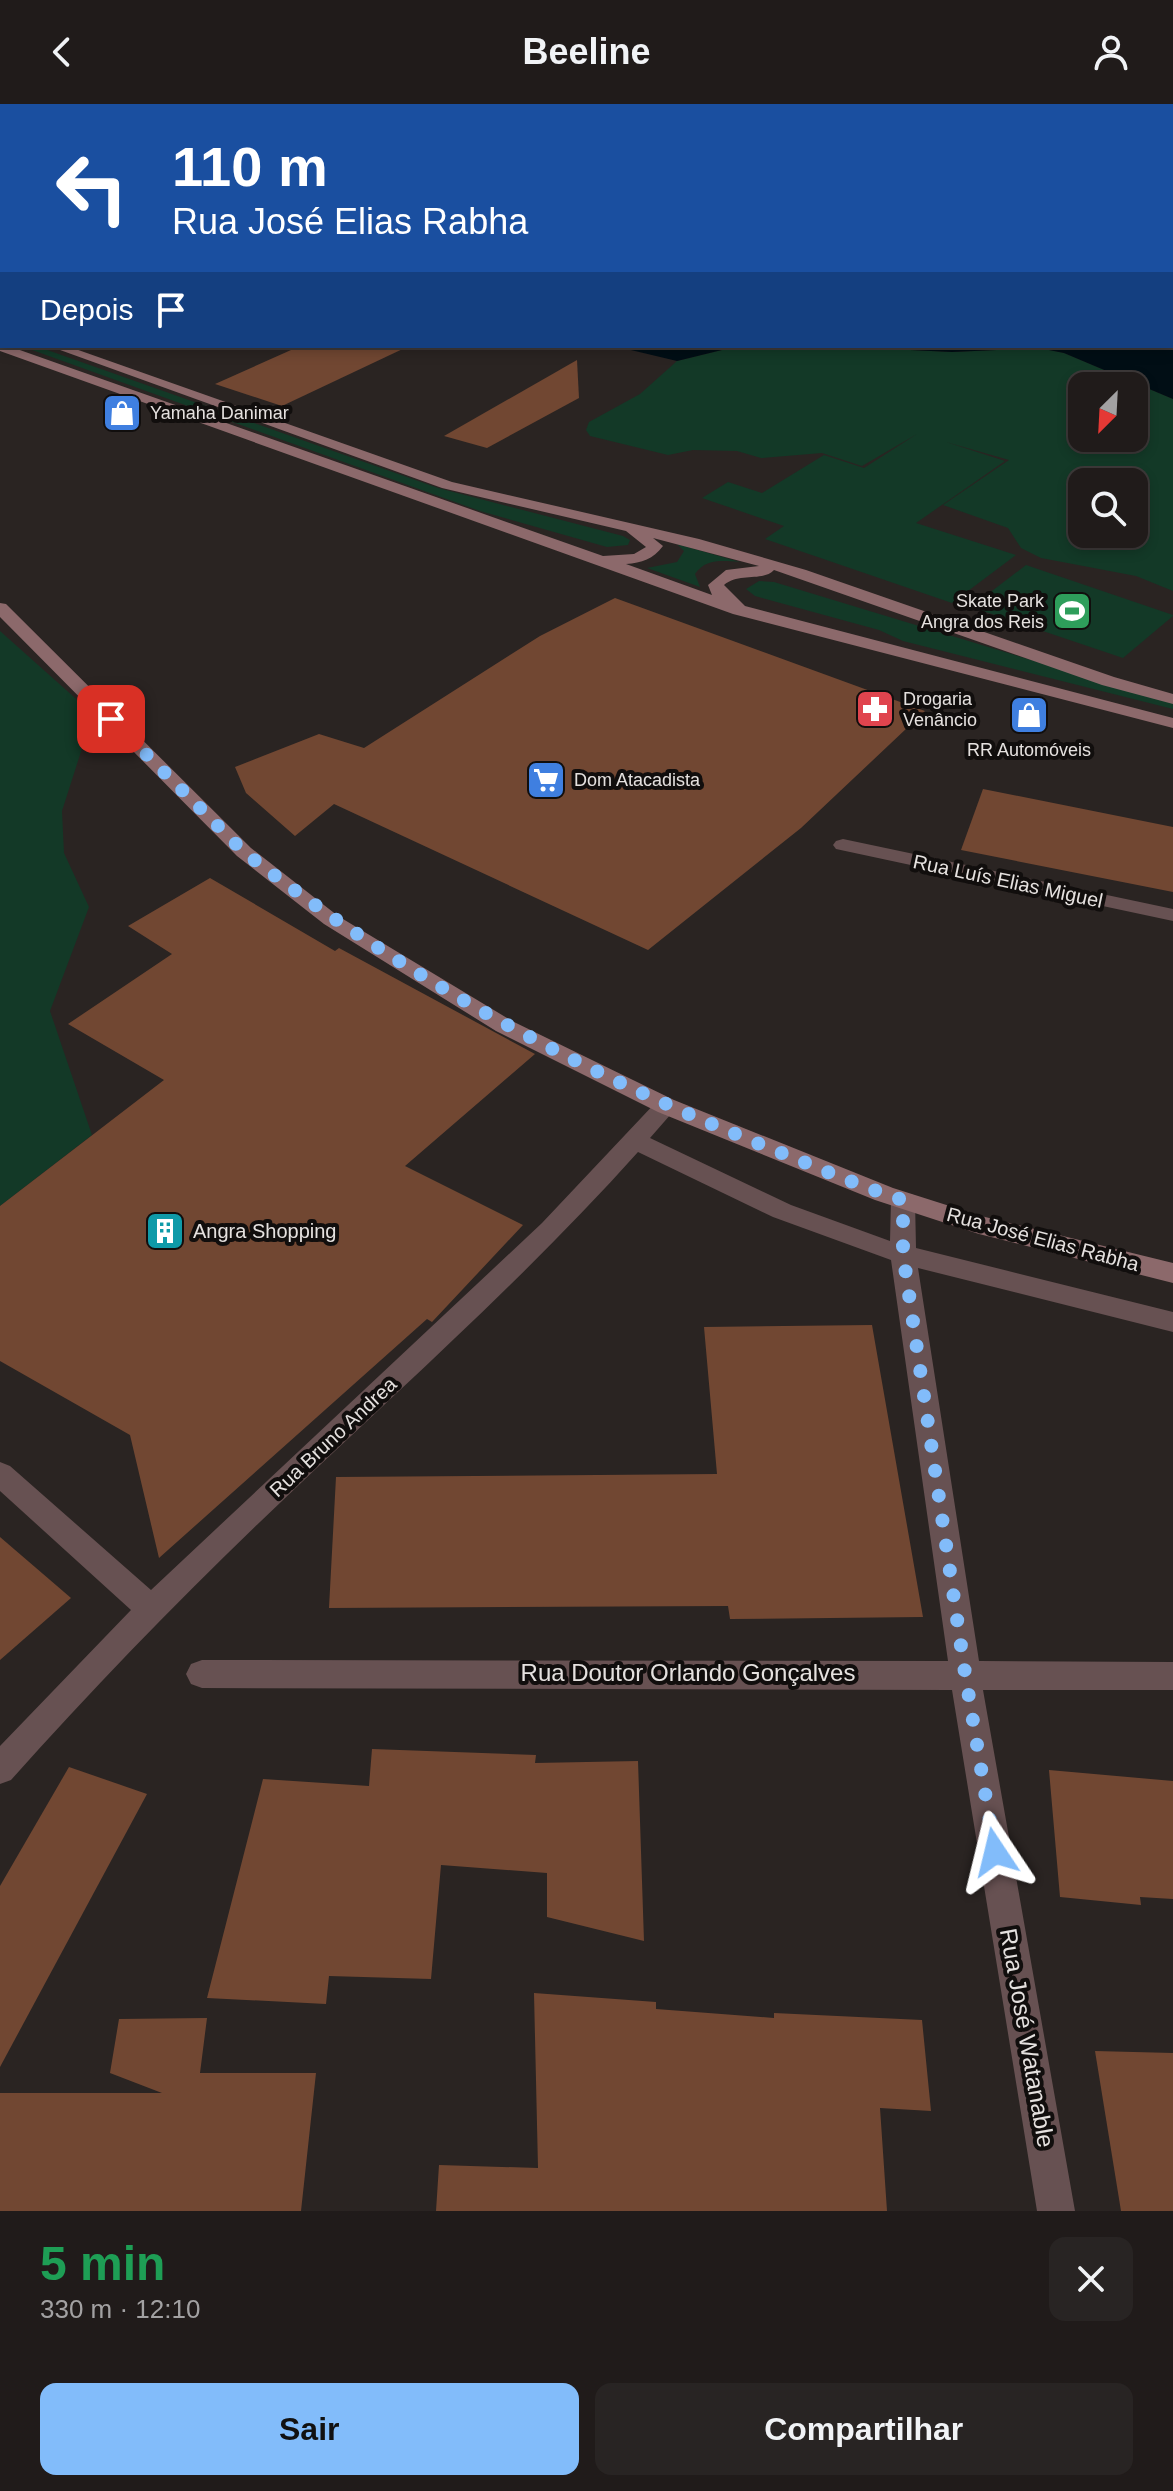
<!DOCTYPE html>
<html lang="pt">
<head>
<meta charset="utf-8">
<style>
  body { margin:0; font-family:Helvetica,sans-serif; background:#282423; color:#f1f3f6; height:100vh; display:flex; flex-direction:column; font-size:30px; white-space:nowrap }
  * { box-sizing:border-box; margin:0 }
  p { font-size:26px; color:#a2a1a2 }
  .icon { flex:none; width:44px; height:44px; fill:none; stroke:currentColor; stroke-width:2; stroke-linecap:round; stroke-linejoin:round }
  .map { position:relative; height:2107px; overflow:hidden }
  .panel { display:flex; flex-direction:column; background:#201b1a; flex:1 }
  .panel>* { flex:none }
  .top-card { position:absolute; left:0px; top:0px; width:1174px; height:244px; box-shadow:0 4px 12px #0003,0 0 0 2px #3d3939; background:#1a4fa0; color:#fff; overflow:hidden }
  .needle { width:52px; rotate:204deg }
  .buttons { position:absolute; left:1068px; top:268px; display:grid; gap:16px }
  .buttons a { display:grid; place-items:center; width:80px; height:80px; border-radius:16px; background:#201b1a; box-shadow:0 4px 12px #0003,0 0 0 2px #3d3939; font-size:40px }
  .pin { position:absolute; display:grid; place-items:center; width:68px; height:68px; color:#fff; margin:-34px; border-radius:16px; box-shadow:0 4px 12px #0006 }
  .me { position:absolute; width:88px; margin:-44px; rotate:350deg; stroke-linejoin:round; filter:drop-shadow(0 0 6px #0008) }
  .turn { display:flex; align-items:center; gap:28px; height:168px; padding:0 40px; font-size:36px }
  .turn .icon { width:104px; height:104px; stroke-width:2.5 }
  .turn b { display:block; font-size:56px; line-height:68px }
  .then { display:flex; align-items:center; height:76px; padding:0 40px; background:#0003; gap:16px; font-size:30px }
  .round { display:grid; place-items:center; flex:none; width:84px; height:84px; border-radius:16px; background:#282423 }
  .overview { display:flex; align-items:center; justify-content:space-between; height:136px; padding:0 40px }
  h1 { font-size:48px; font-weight:600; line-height:60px; color:#1e9e55 }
  .action { display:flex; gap:16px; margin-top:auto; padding:16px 40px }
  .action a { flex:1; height:92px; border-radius:16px; background:#82bcfa; color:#111; font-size:32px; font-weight:600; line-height:92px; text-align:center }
  .action a+a { background:#282423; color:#f1f3f6 }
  header { display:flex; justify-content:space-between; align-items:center; height:104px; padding:0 40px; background:#201b1a; font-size:36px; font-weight:600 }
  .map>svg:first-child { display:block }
  .green { fill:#133927; fill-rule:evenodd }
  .water { fill:#010e15 }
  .building { fill:#714732 }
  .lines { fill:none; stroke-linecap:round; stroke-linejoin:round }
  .street { fill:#675152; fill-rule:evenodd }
  .secondary { fill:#8c696b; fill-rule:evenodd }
  .highway { fill:#c28b8f; fill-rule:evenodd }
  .route { stroke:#82bcfa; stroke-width:14; stroke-dasharray:0 25.2 }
  .labels { text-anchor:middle; stroke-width:8; stroke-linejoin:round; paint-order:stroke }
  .far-poi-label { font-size:18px; fill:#e5e1df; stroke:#110e0d; text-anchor:start }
  .street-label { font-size:20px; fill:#e5e1df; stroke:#110e0d }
  .poi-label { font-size:20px; fill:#e5e1df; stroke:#110e0d; text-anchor:start }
  .near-street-label { font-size:24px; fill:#e5e1df; stroke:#110e0d }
</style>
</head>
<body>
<header><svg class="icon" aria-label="back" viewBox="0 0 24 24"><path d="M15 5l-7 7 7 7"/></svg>Beeline<svg class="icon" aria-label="person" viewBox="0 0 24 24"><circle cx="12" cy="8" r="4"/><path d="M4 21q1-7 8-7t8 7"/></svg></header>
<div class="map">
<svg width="1173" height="2107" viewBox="0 0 1173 2107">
  <rect width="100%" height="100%" fill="#2a2422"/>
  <g class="green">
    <polygon points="21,242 36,242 438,384 623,432 630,436 628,441 607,443 480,407"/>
    <path d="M828,242L952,248L1039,244L1064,249L1173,295V487L1136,472L1041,454L1021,444L1008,424L943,401L1009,356L946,338L1005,357L916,419L1016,451L952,499L765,435L784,422L702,394L728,378L762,389L824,351L864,364L917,330L862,362L822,349L761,354L737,347L693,346L668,351L590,332L586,326L589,318L640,290L677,257L726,245ZM1082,282H1134V334H1082ZM1082,378H1134V430H1082Z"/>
    <path d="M677,440L740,458C723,457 706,454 695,470L700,483L647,464L677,458L684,447Z"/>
    <polygon points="1026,461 1173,511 1173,512 1123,554 971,503"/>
    <polygon points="759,477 774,478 1173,599 1173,605 903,537 879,526 755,492 746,485"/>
    <polygon points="0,527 93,610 62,707 64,749 89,803 50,907 92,1031 0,1102"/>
  </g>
  <polygon class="water" points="617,0 1173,0 1173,295 1064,249 1039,244 952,248 828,242 726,245 677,257 614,242 1172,242 1172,2 613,2"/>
  <g class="building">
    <polygon points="300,242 409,242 282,302 215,280"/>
    <polygon points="577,256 579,294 487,344 444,332"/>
    <polygon points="615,494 925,607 801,724 648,846 334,700 295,732 246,689 235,663 319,630 364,644 540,532"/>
    <polygon points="983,685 1173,723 1173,788 961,746"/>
    <polygon points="210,774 335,847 339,844 535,950 405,1062 523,1121 432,1218 427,1215 159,1454 130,1331 0,1257 0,1102 164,976 68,920 172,850 128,822"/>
    <polygon points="872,1221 923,1513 730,1515 728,1502 329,1504 336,1373 717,1370 704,1223"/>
    <polygon points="0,1433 71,1494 0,1556"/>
    <polygon points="372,1645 536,1651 535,1659 638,1657 644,1837 547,1813 547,1769 441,1761 431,1875 329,1872 326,1900 207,1894 263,1675 369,1682"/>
    <polygon points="69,1663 147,1690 0,1963 0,1782"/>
    <polygon points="1049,1666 1173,1677 1173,1795 1140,1793 1141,1801 1060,1793"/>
    <polygon points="534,1889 656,1898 656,1905 774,1914 774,1909 922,1916 931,2007 880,2004 887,2107 436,2107 439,2061 538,2064"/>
    <polygon points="207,1914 200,1969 316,1969 301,2107 0,2107 0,1989 162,1989 110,1969 119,1915"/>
    <polygon points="1095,1947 1173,1949 1173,2107 1121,2107"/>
  </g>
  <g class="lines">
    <g class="street">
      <polygon points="843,735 1173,805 1173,817 836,745 833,741 836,737"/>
      <path d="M666,994L678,1002L650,1034L791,1101L890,1137L891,1096L894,1090H912L915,1096L916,1144L1173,1208V1228L918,1164L979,1557L1173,1558V1586H983L1075,2107H1037L952,1586L202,1584L191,1580L186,1570L191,1560L202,1556L948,1557L891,1156L773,1113L638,1048C527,1172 402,1283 282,1397C188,1486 98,1579 11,1676L0,1680V1642L131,1506L0,1387V1358L10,1362L151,1486L542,1119L658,996Z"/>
    </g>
    <g class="secondary">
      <polygon points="0,66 2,66 0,73"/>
      <rect x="0" y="219" width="2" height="8"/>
      <path d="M0,239L603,452L634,450L646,443L626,427L442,384L49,242H67L452,378L699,435L806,466L1114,573L1173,590V600L1102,581L774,466C763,478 739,468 724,481L745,502L1173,614V624L733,510L0,247ZM653,434L759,462L726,466L708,481L712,491L626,460C642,459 653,455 663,442Z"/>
      <polygon points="0,499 6,500 251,744 338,812 512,917 674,996 893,1084 981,1112 1173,1159 1173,1179 979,1130 875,1096 658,1008 496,927 324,820 237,752 0,513"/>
    </g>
    <polygon class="highway" points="2,16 2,22 0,23 0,17"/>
  </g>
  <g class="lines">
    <path class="route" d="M111,615L244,748C405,874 577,966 767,1043C812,1061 856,1081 903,1096V1150L965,1569L995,1748"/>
  </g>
  <defs>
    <symbol id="shop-square" viewBox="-11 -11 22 22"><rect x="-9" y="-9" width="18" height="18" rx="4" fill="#3f7fe0" stroke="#110e0d"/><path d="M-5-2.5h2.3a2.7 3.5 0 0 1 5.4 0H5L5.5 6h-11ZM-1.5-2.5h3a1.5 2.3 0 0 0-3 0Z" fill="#fff"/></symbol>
    <symbol id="stadium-square" viewBox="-11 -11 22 22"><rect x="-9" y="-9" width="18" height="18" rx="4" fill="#2e9e5b" stroke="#110e0d"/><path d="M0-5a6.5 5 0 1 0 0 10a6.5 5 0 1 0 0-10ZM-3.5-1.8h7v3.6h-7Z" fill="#fff"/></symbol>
    <symbol id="pharmacy-square" viewBox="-11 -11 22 22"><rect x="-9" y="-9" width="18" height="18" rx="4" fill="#e0444e" stroke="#110e0d"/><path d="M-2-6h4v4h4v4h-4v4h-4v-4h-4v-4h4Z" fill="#fff"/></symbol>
    <symbol id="supermarket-square" viewBox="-11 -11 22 22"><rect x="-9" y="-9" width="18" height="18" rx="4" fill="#3f7fe0" stroke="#110e0d"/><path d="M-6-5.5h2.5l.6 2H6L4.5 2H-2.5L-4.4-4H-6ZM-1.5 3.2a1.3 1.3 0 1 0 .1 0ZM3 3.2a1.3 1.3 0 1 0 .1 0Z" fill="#fff"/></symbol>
    <symbol id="building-square" viewBox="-11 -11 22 22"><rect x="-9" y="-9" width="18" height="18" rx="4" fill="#0f9aa8" stroke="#110e0d"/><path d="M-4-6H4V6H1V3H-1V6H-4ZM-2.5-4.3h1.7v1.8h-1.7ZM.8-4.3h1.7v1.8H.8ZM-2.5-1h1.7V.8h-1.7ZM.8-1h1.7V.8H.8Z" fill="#fff"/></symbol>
  </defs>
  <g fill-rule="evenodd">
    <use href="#shop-square" x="100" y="287" width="44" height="44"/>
    <use href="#stadium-square" x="1050" y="485" width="44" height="44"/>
    <use href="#pharmacy-square" x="853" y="583" width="44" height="44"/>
    <use href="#shop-square" x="1007" y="589" width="44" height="44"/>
    <use href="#supermarket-square" x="524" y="654" width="44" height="44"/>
    <use href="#building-square" x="143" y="1105" width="44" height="44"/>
  </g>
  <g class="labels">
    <g class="far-poi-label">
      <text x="150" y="315">Yamaha Danimar</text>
      <text x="1044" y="503" text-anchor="end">Skate Park<tspan x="1044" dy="21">Angra dos Reis</tspan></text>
      <text x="903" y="601">Drogaria<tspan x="903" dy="21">Venâncio</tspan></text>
      <text x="1029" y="652" text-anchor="middle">RR Automóveis</text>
      <text x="574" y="682">Dom Atacadista</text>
    </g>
    <g class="street-label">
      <text transform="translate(1008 777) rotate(12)" y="7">Rua Luís Elias Miguel</text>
      <text transform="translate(1043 1135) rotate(15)" y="7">Rua José Elias Rabha</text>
      <text transform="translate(333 1333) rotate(-43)" y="7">Rua Bruno Andrea</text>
    </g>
    <g class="poi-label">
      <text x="193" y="1134">Angra Shopping</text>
    </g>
    <g class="near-street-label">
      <text x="688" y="1577">Rua Doutor Orlando Gonçalves</text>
      <text transform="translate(1027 1934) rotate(80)" y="8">Rua José Watanable</text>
    </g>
  </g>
</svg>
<div class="buttons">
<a><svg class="needle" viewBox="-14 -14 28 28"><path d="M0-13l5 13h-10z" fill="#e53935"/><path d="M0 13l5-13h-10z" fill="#a2a1a2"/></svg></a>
<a><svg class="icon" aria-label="search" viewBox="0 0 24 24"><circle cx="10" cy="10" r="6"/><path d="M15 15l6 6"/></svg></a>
</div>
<div class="pin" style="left:111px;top:615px;background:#d93025"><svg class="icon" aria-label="arrive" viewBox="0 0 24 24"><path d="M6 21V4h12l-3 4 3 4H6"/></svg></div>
<svg class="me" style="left:995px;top:1748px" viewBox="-20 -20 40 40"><path d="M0-17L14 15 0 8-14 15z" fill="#82bcfa" stroke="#fff" stroke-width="4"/></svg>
<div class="top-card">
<div class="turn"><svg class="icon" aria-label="left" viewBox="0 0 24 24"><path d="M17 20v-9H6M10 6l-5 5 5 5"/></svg><div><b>110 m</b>Rua José Elias Rabha</div></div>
<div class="then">Depois<svg class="icon" aria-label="arrive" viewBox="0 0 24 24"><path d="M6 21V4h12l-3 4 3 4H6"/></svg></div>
</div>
</div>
<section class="panel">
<div class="overview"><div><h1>5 min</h1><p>330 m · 12:10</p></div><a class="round"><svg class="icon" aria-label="close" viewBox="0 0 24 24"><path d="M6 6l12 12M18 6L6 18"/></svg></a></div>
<div class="action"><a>Sair</a><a>Compartilhar</a></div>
</section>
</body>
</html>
